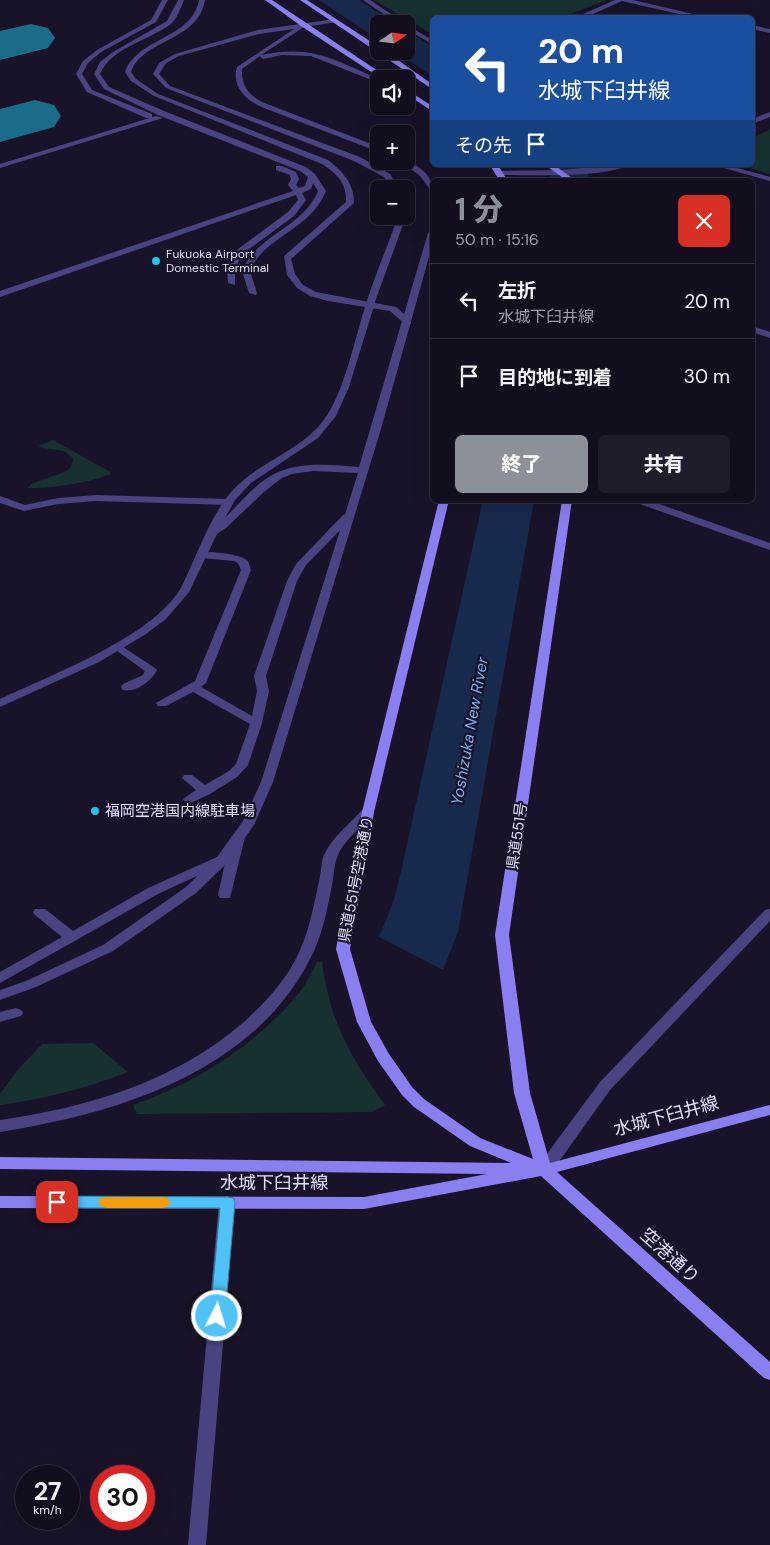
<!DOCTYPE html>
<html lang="ja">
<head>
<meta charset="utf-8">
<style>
  body { margin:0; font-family:"DM Sans","Noto Sans JP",sans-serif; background:#1f1c2b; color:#f1f3f6; height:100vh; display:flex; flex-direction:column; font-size:19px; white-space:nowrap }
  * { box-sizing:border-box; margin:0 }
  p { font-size:16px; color:#9c9ca4 }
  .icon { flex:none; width:28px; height:28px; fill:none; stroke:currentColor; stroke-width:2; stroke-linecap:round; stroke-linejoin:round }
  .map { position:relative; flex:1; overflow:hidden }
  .drawer { position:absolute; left:430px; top:178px; width:325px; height:325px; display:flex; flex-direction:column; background:#120e1e; border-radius:8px; box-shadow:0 5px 20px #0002,0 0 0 1px #312e3c }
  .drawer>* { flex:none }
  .banner { position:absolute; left:430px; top:15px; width:325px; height:152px; border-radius:8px; box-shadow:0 5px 20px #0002,0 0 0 1px #312e3c; background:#1a4fa0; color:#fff; overflow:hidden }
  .needle { width:32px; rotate:76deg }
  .tools { position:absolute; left:370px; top:15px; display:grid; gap:10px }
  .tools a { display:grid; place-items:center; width:45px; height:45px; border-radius:8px; background:#120e1e; box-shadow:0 5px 20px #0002,0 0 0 1px #312e3c; font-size:25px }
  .speed { position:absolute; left:15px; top:1465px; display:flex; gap:10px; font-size:25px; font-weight:700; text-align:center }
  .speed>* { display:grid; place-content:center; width:65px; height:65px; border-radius:50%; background:#120e1e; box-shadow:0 5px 20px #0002,0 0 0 1px #312e3c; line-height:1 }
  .speed small { font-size:12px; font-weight:400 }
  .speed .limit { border:8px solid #d22; background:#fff; color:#111 }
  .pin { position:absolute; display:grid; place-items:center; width:42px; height:42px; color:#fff; margin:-21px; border-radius:10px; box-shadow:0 2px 8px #0006 }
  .me { position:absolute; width:55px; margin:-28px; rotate:5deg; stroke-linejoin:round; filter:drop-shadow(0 0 4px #0008) }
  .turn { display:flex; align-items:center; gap:18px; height:105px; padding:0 25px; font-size:22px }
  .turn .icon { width:65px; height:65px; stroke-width:2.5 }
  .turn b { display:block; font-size:35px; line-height:42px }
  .then { display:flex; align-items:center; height:48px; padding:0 25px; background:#0003; gap:10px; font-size:19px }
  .round { display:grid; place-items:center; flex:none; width:52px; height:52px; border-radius:8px; background:#1f1c2b }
  .overview { display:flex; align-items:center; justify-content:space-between; height:85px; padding:0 25px }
  h1 { font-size:30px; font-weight:800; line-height:38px; color:#8c9099 }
  .button { display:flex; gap:10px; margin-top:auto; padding:10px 25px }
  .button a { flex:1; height:58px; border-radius:8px; background:#8c9099; color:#fff; font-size:20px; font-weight:800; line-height:58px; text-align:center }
  .button a+a { background:#1f1c2b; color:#f1f3f6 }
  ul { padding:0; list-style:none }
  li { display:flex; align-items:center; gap:15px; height:75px; padding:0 25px; border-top:1px solid #312e3c }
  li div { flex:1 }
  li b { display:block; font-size:19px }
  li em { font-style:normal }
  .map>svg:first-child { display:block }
  .green { fill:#173131 }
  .water { fill:#17294d }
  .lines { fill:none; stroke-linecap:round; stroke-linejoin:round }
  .river { fill:#17294d; fill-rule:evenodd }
  .taxiway { fill:#1b6c88; fill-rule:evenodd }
  .service { fill:#4a4382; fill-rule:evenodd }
  .minor { fill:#4a4382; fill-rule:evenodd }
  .tertiary { fill:#4a4382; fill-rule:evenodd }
  .secondary { fill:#897ff1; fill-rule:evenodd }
  .route { fill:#4fc3f7; stroke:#337fa1 }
  .slow { fill:#f59e0b }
  .poi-dot { fill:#1ec6e7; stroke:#181328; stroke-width:2 }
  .labels { text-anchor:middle; stroke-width:4.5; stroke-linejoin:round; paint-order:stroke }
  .far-poi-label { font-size:12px; fill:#e3defb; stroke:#181328; text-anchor:start }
  .poi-label { font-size:15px; fill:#e3defb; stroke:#181328; text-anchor:start }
  .street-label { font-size:15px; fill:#e3defb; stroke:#181328 }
  .water-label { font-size:16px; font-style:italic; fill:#77b0f0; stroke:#181328 }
  .near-street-label { font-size:18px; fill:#e3defb; stroke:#181328 }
</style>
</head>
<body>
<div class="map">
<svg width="770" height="1545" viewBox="0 0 770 1545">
  <rect width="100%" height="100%" fill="#181328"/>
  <g class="green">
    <polygon points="374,0 607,0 562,17 432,18 432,34"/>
    <polygon points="770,129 770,174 738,165 752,165 753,138"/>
    <path d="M53,440L112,473C96,482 47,489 28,488L31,484L67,471L71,467L73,459C65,446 50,452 38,446Z"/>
    <path d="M317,962H322C330,1021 350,1057 385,1105L372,1112L137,1114L133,1105C195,1083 251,1048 295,998C304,988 311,974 317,962Z"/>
    <path d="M93,1043L128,1072C87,1088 44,1099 0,1105V1094L16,1072L42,1044Z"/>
  </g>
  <g class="water">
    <polygon points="319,0 359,0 396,24 379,24 379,40"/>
    <polygon points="406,30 432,47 432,76 395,51 406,51"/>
    <polygon points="483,500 534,500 458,932 443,970 379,937 392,905 398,885"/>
  </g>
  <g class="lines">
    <polygon class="river" points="552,165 589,165 590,167 587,180 549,180 553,168"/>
    <g class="taxiway">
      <polygon points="31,24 48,28 55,38 48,48 0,60 0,31"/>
      <polygon points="35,100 54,105 61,116 54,127 0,142 0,109"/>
    </g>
    <g class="service">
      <polygon points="162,0 168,0 156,22 101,52 88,63 82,74 92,90 152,114 152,118 146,118 87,92 76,74 83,61 97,50 151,20"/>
      <path d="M178,0H184C181,7 177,19 171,24C148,41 112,47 100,74L109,87L164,111L306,167L315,174L326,191C310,231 264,236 250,271L257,293L256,295L249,293L242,271C256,235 303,228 318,191L313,183L311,189L302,193L306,200L294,216L241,255L235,271V285L228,283L227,271L234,252L288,212L298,200L296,195L0,297V291L293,191L288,185L291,179L290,175L276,170V166H282L296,172L299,179L296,185L299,188L305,186L308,177L300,171L158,115L104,89L94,74L100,62L113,52L167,21Z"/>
      <path d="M199,0H205C198,42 144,38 131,72L136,79L158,94L328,160C343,172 354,183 354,203L291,259L295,274L303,285L316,292L396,307L411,320V324H405L390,311L328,301L310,296L297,288L287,275L284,256L346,202C347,183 337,174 322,164L154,96L131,81L125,72C138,37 192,39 199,0Z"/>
      <polygon points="156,116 163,118 0,168 0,164"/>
      <polygon points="96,495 229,499 234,502 229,505 96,501 58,504 24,511 0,503 0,496 25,505 58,498"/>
      <path d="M347,514L351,515L352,517L351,519L306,565L297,581L266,676L269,691L262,723L248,765L237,777L210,794L193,802H185L183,799L196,790L182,778L184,775H192L205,785L229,771L236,764L250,724L193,692L166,706H158L156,703L195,681L241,570L238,563L234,561L202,558L197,555C204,549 241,554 248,561L251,570L206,683L201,687L252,716L257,691L254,676L287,581L296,564L343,515Z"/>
      <path d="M117,643L155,668L157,670C152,681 135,693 123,690L121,687L123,684L143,675L145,671L113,648L111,646Z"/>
      <polygon points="238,833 245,837 230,898 220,898 218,895 225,863 158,894 0,983 0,972 62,937 35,915 33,912 35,909 45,909 73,931 148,888 217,857 227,857 231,837"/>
      <polygon points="16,1008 21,1010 23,1013 21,1016 0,1022 0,1012"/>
    </g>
    <g class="minor">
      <polygon points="363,0 370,0 406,24 398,24"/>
      <polygon points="406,24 432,40 432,44 406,29"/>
      <polygon points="713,165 726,165 770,177 770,181"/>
      <polygon points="752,326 770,332 770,338 752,332"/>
      <polygon points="633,500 648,500 770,543 770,550 634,502"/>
      <path d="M368,808L374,812C364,827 345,838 338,855C334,864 334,875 332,885C327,911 322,937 309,961C251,1073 116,1114 0,1132V1120C89,1107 175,1082 245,1021C267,1001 288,978 300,950C310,928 314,904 319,881C321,873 321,863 324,855C332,837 351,823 363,809Z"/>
      <polygon points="770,909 770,921 610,1090 550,1174 544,1176 538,1174 536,1170 538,1166 600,1082 765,910"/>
      <polygon points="227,1196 233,1198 235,1202 206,1545 188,1545 219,1202 221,1198"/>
    </g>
    <g class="tertiary">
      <polygon points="615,0 633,0 710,18 696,18 622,1 584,18 574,18"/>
      <path d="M335,19L338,21L337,22L304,27L261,55C313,44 334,60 379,79V83L311,56L282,55L263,59L260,56L242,69C241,85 248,94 262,102L379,147V152L264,108C247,101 231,87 237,67L294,29L259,34L179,56L166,63L159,74L170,86L360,157L390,174L399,189H391L384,177L354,161L166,88L153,74L159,63L175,54L258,30Z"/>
      <polygon points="752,25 770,29 770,33 752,29"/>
      <polygon points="770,112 770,117 752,124 752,119"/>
      <path d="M407,159C418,167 432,174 432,188H429L419,175L400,161H406Z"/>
      <path d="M613,165H628C608,178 526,175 499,175L495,173L499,171L562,170Z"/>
      <path d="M395,216H403L404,222L377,296L349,387L336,416L318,438L251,483L235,500L225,518C240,503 255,484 274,474C300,461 332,465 359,467L428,233L432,231V246L381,429L273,782L254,825L227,863L196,893L113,951L36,987L0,1000V990L26,981L103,945L186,887L217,857L243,821L261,782L358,473L313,471L292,474L282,478L265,491L227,527L217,534L189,592L166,619L146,634L99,662L0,707V699C51,675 144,640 177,594C181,589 183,583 186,577C199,550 209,521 227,497C251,465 293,455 319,426C343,400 354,341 365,307C374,278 386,250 396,222Z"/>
    </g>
    <g class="secondary">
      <polygon points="265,0 272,0 390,79 382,79 301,26"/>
      <polygon points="300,0 307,0 379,47 379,51 385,51 432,84 432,89"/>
      <polygon points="406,89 432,106 432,111 406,94"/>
      <polygon points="490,165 498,165 507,180 499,180"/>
      <polygon points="545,165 554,165 575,180 566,180"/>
      <polygon points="439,500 449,500 374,812 350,949 371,1022 389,1054 412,1087 424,1099 480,1138 533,1159 514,1093 495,935 562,500 572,500 509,935 530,1093 550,1163 770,1105 770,1115 557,1172 770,1362 770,1380 764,1378 541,1176 364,1209 0,1208 0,1196 364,1197 487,1174 0,1169 0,1157 511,1163 470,1146 414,1107 402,1095 378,1061 357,1022 336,949 362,812"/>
    </g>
  </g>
  <polygon class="route" points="57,1196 227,1197 233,1198 235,1202 225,1316 223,1321 217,1323 212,1321 210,1316 220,1208 57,1208 52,1206 50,1202 52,1198"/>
  <polygon class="slow" points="106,1197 163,1197 168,1198 170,1202 168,1206 163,1208 106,1208 101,1206 98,1202 101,1198"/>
  <g class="poi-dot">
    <circle cx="156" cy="261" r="5"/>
    <circle cx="95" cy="811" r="5"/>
  </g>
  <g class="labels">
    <g class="far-poi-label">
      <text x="166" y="258">Fukuoka Airport<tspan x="166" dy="14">Domestic Terminal</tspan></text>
    </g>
    <g class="poi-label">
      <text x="105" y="816">福岡空港国内線駐車場</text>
    </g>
    <g class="street-label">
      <text transform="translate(517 836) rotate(-82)" y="5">県道551号</text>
      <text transform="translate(356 879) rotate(-79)" y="5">県道551号空港通り</text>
    </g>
    <g class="water-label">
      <text transform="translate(469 731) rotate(-80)" y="6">Yoshizuka New River</text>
    </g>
    <g class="near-street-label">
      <text transform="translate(666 1116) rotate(-15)" y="6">水城下臼井線</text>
      <text x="274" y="1189">水城下臼井線</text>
      <text transform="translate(670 1256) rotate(42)" y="6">空港通り</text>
    </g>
  </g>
</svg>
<div class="tools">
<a><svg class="needle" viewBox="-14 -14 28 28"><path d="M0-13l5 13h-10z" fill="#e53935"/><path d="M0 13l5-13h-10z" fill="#9c9ca4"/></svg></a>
<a><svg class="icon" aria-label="sound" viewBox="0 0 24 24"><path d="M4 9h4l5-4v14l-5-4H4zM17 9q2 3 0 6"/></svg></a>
<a>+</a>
<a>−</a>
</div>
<div class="speed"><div>27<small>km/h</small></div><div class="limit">30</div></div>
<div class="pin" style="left:57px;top:1202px;background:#d93025"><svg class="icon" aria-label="arrive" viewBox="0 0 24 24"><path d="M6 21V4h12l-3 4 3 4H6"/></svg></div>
<svg class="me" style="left:217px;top:1316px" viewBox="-20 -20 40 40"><circle r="17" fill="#4fc3f7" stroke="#fff" stroke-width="3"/><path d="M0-11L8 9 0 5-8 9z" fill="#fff"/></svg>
<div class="banner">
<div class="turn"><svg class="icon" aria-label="left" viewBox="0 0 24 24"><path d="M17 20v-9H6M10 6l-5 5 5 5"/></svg><div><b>20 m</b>水城下臼井線</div></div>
<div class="then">その先<svg class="icon" aria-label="arrive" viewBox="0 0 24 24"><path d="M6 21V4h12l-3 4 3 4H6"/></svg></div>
</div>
<section class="drawer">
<div class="overview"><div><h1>1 分</h1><p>50 m · 15:16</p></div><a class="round" style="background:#d93025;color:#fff"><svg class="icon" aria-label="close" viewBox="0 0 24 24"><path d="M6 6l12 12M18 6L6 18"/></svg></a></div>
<ul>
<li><svg class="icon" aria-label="left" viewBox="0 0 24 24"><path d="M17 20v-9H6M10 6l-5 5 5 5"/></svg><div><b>左折</b><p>水城下臼井線</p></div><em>20 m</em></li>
<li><svg class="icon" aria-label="arrive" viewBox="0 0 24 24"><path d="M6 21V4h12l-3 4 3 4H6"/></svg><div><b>目的地に到着</b></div><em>30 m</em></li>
</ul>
<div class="button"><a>終了</a><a>共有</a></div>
</section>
</div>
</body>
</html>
